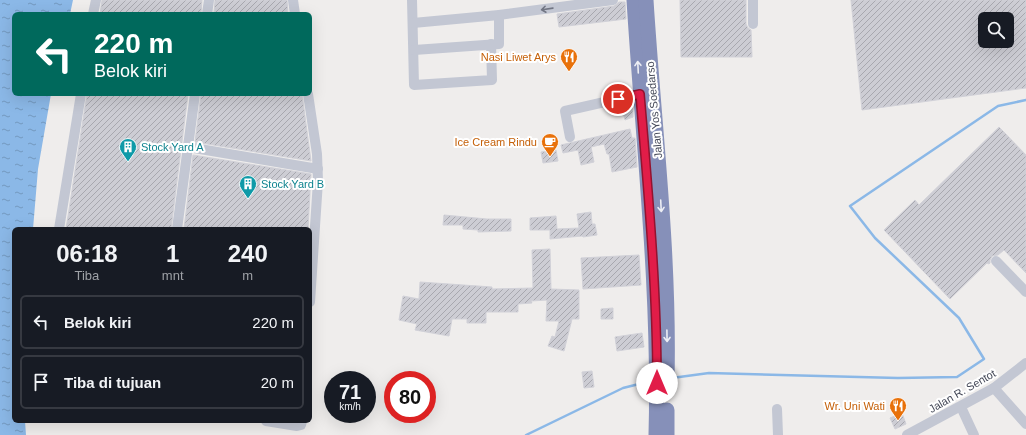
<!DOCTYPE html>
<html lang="id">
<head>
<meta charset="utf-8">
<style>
  body { margin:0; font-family:Helvetica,sans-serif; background:#242831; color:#f1f3f6; height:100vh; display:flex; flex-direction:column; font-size:15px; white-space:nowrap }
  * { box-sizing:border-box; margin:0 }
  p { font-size:13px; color:#9ea1a6 }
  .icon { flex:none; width:22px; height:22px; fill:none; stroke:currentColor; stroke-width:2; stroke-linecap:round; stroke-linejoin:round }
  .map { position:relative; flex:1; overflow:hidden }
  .panel { position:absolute; left:12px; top:227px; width:300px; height:196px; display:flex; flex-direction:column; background:#171b24; border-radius:6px; box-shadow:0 4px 16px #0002 }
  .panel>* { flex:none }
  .guide { position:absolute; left:12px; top:12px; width:300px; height:84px; border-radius:6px; box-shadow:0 4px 16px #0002; background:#00695c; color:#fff; overflow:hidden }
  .controls { position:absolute; left:978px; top:12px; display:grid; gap:8px }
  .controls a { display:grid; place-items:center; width:36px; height:36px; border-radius:6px; background:#171b24; box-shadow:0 4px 16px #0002; font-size:20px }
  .speed { position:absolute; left:324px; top:371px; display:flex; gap:8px; font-size:20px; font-weight:700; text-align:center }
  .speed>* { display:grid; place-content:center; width:52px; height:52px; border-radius:50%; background:#171b24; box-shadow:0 4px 16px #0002; line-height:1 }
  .speed small { font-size:10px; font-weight:400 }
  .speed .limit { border:6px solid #d22; background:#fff; color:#111 }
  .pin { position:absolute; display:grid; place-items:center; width:34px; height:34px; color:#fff; margin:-17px; border:2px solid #fff; border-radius:50%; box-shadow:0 1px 4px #0007 }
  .me { position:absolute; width:44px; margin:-22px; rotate:0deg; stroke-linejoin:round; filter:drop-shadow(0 0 3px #0008) }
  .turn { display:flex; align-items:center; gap:14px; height:84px; padding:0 16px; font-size:18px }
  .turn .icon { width:52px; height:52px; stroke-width:2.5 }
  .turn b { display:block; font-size:28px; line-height:34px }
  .eta { display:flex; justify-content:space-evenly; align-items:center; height:68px; text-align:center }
  .eta b { font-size:24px; font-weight:600; line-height:28px }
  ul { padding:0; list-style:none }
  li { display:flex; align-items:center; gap:12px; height:54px; margin:0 8px 6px; padding:0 8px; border:2px solid #363941; border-radius:6px }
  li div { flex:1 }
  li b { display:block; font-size:15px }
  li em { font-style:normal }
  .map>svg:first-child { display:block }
  .water { fill:url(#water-ripples) }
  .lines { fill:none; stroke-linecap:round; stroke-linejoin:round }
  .stream { stroke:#8bb8e7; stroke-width:2.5 }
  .building { fill:url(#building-hatch); stroke:#d1d1d8; fill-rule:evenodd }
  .minor { stroke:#c3c7d3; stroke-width:10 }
  .highway { stroke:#8690b9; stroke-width:15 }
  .oneway { stroke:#727684 }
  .oneway2 { stroke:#edeef4 }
  .route-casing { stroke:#92132f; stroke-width:10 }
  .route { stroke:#e11d48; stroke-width:7 }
  .labels { text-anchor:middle; stroke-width:4; stroke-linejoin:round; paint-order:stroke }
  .food-label { font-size:11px; fill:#c56008; stroke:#fff; text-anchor:end }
  .street-label { font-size:11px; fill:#464a59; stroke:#fff }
  .culture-label { font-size:11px; fill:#0d838f; stroke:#fff; text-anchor:start }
</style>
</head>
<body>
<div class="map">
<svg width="1026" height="435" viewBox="0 0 1026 435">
  <defs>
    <pattern id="water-ripples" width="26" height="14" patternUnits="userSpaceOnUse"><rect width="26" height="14" fill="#8bb8e7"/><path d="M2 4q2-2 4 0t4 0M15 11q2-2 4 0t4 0" fill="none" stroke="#7398be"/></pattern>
    <pattern id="building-hatch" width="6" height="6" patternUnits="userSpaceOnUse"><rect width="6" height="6" fill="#cdcdd4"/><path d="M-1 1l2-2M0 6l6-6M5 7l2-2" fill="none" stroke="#a8a8af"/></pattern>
  </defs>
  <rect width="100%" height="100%" fill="#efedec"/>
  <polygon class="water" points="0,0 73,0 70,14 14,14 14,94 51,94 38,169 33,229 14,229 14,421 25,421 26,435 0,435"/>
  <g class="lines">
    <g class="stream">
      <polyline points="672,378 709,373 898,378 957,377 984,359 959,318 875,238 850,206 998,106 1026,100"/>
      <polyline points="526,435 623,388 651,381"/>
    </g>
  </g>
  <g class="building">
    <polygon points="102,0 202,0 201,14 100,14"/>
    <polygon points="215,0 287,0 288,14 214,14"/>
    <polygon points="680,0 746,0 746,24 748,28 751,30 752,57 681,57"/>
    <path d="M851,0H1026V88L862,110ZM985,19H1007V41H985Z"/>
    <polygon points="619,2 625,2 626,19 559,27 557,14 614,6"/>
    <polygon points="87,94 188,94 171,229 66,229"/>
    <polygon points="201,94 302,94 311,161 195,142"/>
    <polygon points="633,106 633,117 625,120 622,108"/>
    <polygon points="999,127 1026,155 1026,273 1004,250 998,255 992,256 990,260 990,263 989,264 987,263 950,299 884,230 915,200 919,205"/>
    <polygon points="630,129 632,138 635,138 637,167 612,172 609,154 607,154 604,144 591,147 594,162 581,165 578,150 563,153 561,145"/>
    <polygon points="556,150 558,161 543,163 541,152"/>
    <polygon points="193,155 311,174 308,229 184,229"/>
    <polygon points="591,212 592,224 595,224 597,235 583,237 582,236 550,239 550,230 530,230 530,218 556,216 557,229 579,228 577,214"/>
    <polygon points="444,215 487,219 511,219 511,231 478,232 478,230 463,229 463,225 443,225"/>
    <polygon points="550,249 551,289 579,290 579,319 572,319 564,351 548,346 552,336 555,337 559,321 546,321 547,300 531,301 532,303 518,304 518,312 486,312 486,323 467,323 467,319 452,319 449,336 415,330 417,324 399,320 403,296 419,299 420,282 492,287 492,289 533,288 532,250"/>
    <polygon points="639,255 641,285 583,289 581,258"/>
    <polygon points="613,308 613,319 601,319 601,309"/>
    <polygon points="642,333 644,347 617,351 615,337"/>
    <polygon points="592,371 594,387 584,388 582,372"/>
    <polygon points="902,413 906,424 895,429 890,418"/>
  </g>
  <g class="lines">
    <g class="minor">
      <polyline points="293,0 295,14"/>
      <polyline points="412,0 414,85 492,80 491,44"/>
      <polyline points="753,0 753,24"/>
      <polyline points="93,14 96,0"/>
      <polyline points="207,14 209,0"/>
      <polyline points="413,23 499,15 613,0"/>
      <polyline points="414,50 499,44 499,15"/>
      <polyline points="308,94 317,154 318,181 310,302"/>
      <polyline points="570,137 565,111 640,94"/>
      <polyline points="188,147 318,169"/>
      <polyline points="59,229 81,94"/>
      <polyline points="177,229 195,94"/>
      <polyline points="996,261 1026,292"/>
      <polyline points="994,388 1026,424"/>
      <polyline points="961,407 974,435"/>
      <polyline points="777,409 778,435"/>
      <polyline points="266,421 297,426 301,425 302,421"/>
      <polyline points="907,435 994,388 1026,363"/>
    </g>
    <g class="highway">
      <path d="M634,0C643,145 660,290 656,435"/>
      <path d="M646,0C654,127 670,253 667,380"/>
      <polyline points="667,410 667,435"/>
    </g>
  </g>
  <defs><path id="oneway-shaft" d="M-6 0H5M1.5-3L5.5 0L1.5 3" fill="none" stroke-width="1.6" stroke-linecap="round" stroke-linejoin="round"/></defs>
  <use class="oneway" href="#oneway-shaft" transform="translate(547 9) rotate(172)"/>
  <g class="oneway2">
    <use href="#oneway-shaft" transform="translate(638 67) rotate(-93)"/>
    <use href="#oneway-shaft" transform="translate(661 206) rotate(87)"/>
    <use href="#oneway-shaft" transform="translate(667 336) rotate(89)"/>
  </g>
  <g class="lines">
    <defs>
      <path id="route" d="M618,99L640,94C648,190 657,287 657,383"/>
    </defs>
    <use href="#route" class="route-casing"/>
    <use href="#route" class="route"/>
  </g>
  <defs>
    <symbol id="restaurant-pin" viewBox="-11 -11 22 30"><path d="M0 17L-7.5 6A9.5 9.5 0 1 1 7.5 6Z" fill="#e8710a" stroke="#fff"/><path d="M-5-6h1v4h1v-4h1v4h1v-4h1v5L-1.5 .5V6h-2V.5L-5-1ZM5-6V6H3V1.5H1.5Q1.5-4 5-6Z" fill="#fff"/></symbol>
    <symbol id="cafe-pin" viewBox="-11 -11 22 30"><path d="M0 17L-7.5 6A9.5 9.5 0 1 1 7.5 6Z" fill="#e8710a" stroke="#fff"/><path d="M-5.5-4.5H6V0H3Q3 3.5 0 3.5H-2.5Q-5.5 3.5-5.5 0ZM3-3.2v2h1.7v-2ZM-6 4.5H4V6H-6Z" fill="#fff"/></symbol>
    <symbol id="building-pin" viewBox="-11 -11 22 30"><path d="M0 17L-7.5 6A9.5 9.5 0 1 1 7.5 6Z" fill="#0f9aa8" stroke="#fff"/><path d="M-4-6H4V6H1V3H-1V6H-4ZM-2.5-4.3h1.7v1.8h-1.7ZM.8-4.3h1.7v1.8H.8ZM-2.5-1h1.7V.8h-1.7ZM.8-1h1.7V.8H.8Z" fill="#fff"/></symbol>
  </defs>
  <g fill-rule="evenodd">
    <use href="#restaurant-pin" x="559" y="47" width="20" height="27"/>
    <use href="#cafe-pin" x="540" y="132" width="20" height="27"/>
    <use href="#building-pin" x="118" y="137" width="20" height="27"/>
    <use href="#building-pin" x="238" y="174" width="20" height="27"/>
    <use href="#restaurant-pin" x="888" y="396" width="20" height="27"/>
  </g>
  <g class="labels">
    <g class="food-label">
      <text x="556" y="61">Nasi Liwet Arys</text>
      <text x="537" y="146">Ice Cream Rindu</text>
      <text x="885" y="410">Wr. Uni Wati</text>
    </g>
    <g class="street-label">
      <text transform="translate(654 110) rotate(-95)" y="4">Jalan Yos Soedarso</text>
      <text transform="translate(962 391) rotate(-30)" y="4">Jalan R. Sentot</text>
    </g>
    <g class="culture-label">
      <text x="141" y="151">Stock Yard A</text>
      <text x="261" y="188">Stock Yard B</text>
    </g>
  </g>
</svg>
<div class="controls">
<a><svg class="icon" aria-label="search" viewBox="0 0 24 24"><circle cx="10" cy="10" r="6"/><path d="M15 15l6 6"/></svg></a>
</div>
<div class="speed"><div>71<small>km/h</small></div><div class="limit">80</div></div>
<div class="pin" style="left:618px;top:99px;background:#d93025"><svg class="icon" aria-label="arrive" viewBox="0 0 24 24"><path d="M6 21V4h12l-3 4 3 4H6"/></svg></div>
<svg class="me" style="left:657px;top:383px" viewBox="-20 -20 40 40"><circle r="19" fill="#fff"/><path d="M0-13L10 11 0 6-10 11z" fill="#e11d48"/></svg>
<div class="guide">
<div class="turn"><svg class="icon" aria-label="left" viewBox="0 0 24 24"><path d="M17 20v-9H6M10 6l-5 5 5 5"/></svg><div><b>220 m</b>Belok kiri</div></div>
</div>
<section class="panel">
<div class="eta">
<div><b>06:18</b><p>Tiba</p></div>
<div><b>1</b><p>mnt</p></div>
<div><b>240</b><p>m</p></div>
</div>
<ul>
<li><svg class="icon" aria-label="left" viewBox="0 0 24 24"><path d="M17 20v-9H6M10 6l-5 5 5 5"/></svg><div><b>Belok kiri</b></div><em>220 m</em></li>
<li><svg class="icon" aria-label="arrive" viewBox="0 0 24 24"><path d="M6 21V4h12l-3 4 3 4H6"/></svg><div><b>Tiba di tujuan</b></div><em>20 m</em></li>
</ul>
</section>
</div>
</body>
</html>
